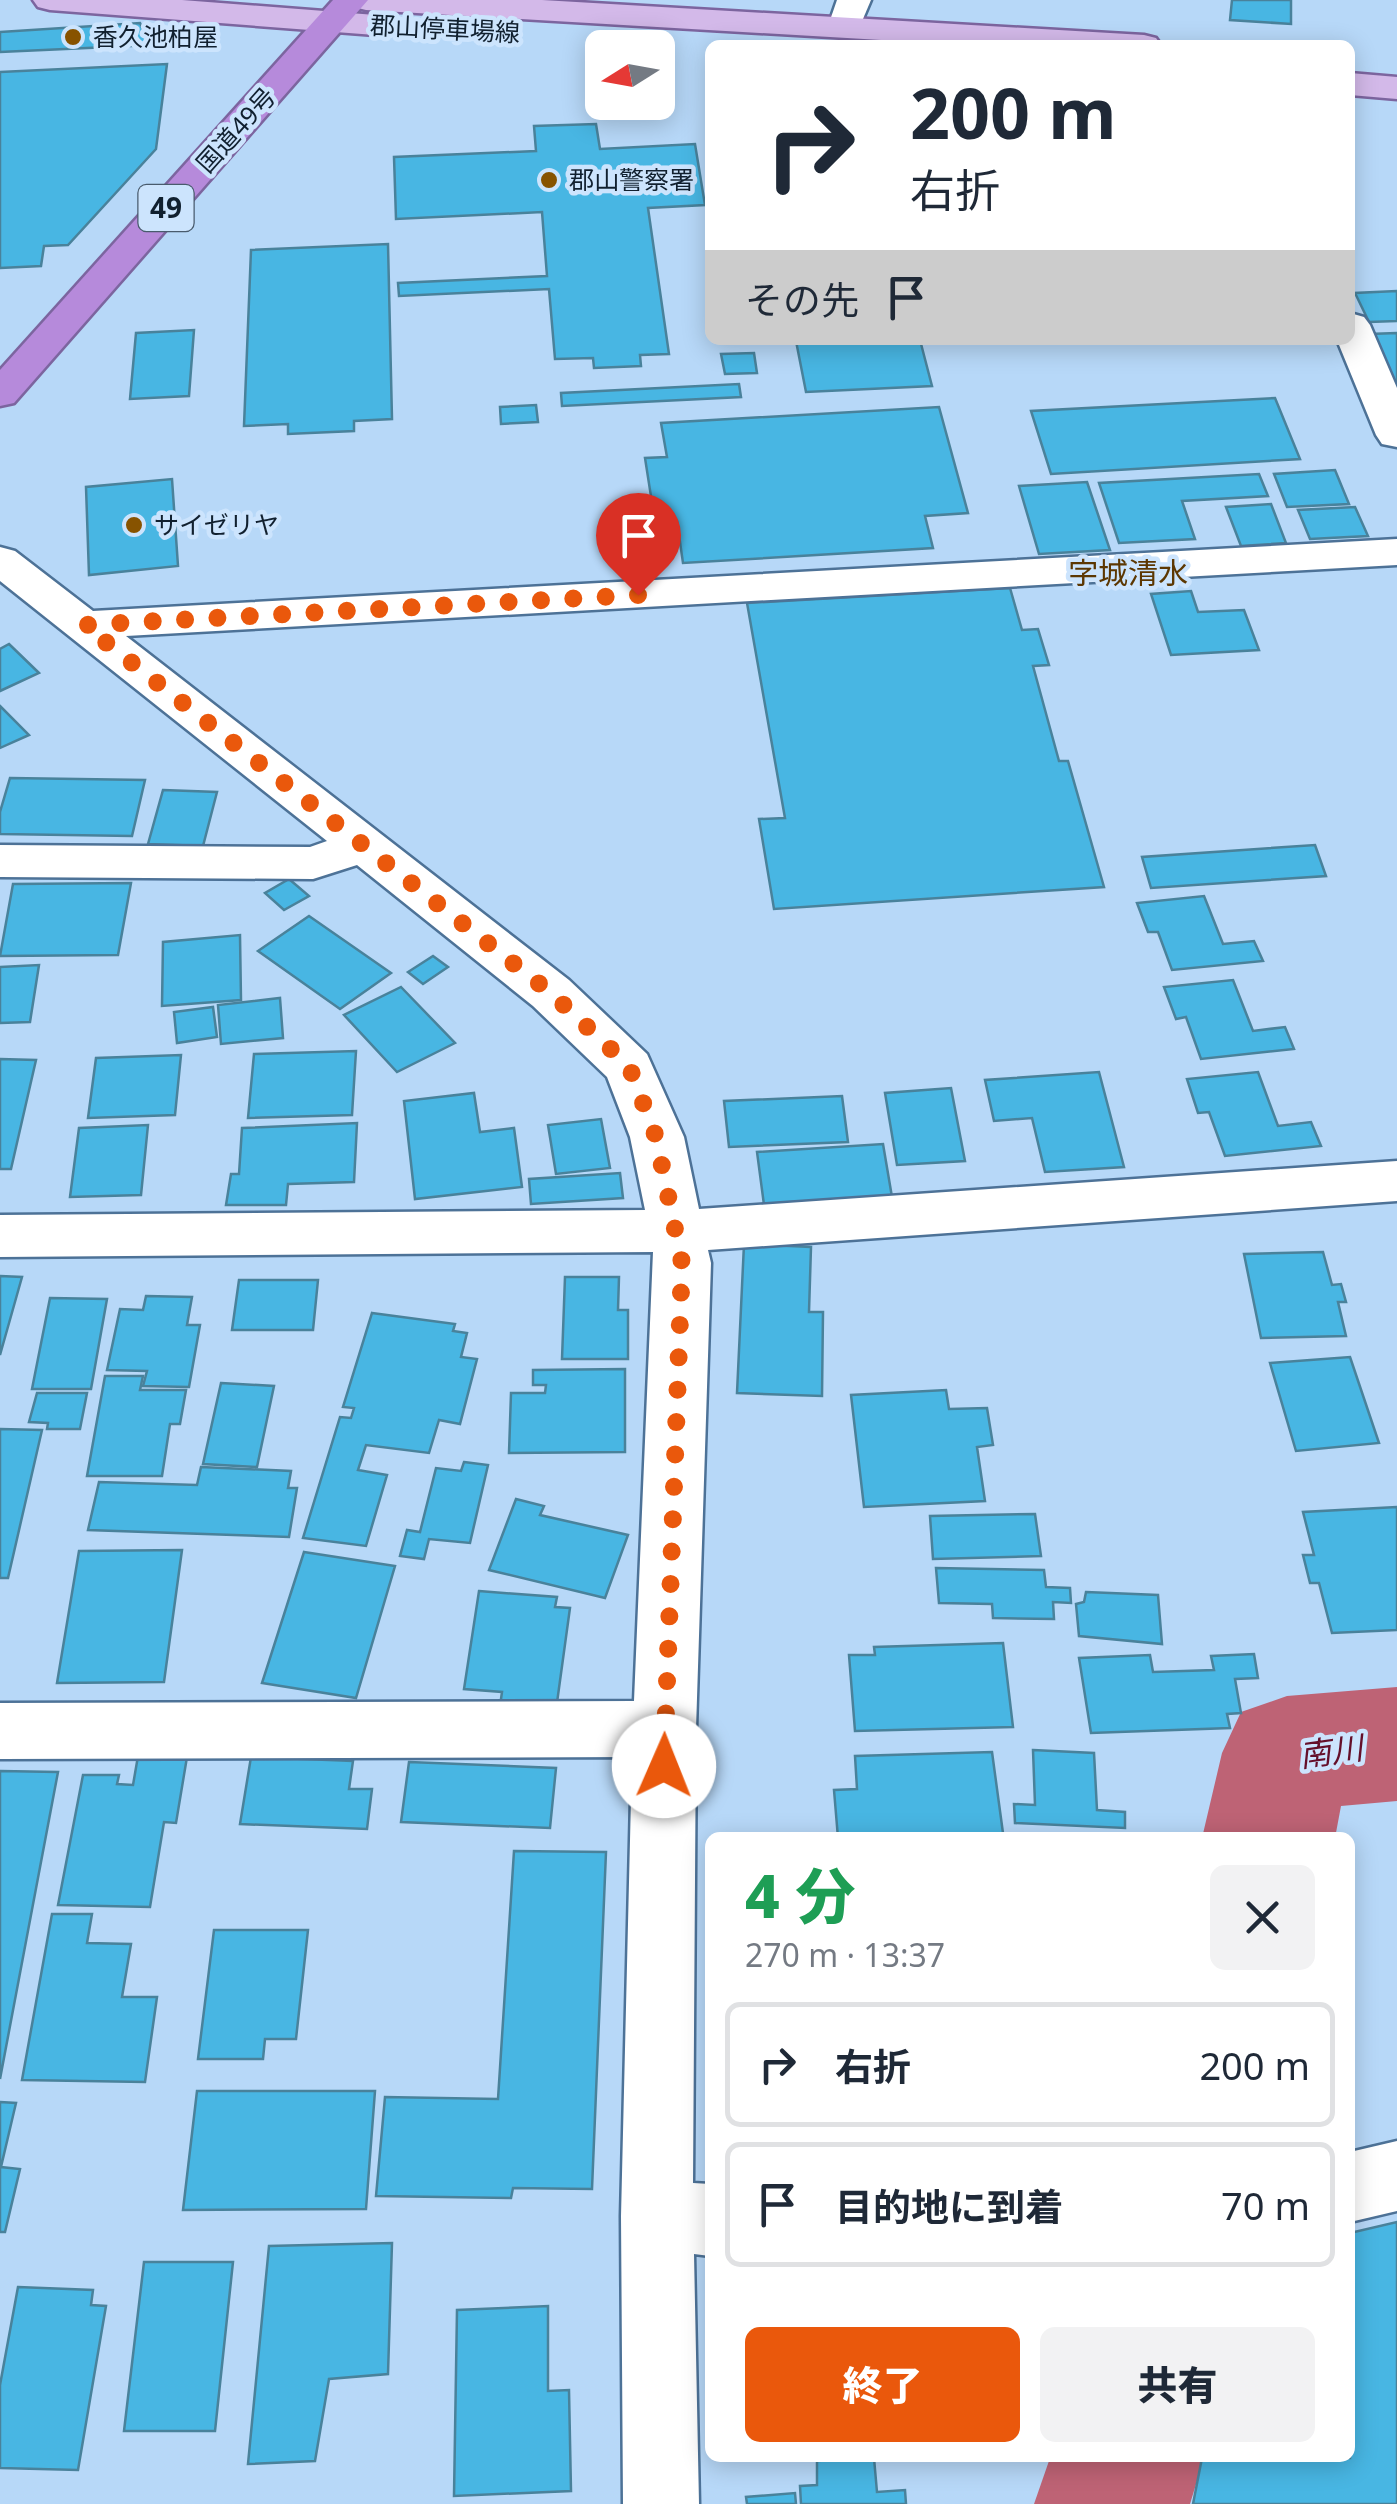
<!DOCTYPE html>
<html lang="ja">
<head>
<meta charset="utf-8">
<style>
  body { margin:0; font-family:"Noto Sans","Noto Sans JP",sans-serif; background:#f2f2f3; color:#1f2937; height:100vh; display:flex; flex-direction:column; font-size:38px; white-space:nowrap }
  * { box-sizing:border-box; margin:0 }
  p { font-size:32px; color:#747a83 }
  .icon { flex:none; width:55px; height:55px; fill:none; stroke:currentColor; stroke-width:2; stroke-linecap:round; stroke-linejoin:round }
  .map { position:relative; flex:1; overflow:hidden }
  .side { position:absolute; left:705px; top:1832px; width:650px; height:630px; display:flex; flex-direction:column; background:#fff; border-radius:15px; box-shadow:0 5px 25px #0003 }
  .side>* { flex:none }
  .top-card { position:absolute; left:705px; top:40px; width:650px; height:305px; border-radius:15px; box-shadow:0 5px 25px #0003; background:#fff; color:#1f2937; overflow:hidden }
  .needle { width:65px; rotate:259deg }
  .buttons { position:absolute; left:585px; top:30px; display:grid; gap:20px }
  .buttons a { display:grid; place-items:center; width:90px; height:90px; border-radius:15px; background:#fff; box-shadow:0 5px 25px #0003; font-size:50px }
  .pin { position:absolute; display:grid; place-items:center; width:85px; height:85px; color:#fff; margin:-102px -42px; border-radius:50% 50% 50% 0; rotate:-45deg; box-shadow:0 0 10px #0007 }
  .pin .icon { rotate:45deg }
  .me { position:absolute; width:110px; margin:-55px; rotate:1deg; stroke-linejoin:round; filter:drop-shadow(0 0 8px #0008) }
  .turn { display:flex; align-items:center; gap:35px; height:210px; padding:0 40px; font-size:45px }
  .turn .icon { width:130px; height:130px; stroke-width:2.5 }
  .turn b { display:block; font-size:70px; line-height:85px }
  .then { display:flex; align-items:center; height:95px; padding:0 40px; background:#0003; gap:20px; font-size:38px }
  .round { display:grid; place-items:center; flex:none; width:105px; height:105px; border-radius:15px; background:#f2f2f3 }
  .summary { display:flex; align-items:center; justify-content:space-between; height:170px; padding:0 40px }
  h1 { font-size:60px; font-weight:800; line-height:75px; color:#1e9e55 }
  .cta { display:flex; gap:20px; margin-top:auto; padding:20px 40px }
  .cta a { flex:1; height:115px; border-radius:15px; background:#ea580c; color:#fff; font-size:40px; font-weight:800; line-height:115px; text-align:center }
  .cta a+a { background:#f2f2f3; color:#1f2937 }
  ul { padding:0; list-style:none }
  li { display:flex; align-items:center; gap:30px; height:125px; margin:0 20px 15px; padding:0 20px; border:5px solid #e0e1e3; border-radius:15px }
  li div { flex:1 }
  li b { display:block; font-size:38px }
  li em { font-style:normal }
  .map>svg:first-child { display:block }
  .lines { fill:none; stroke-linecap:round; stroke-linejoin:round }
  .river { fill:#be6375; fill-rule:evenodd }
  .building { fill:#48b6e3; stroke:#49829b; stroke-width:2.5 }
  .minor-casing { stroke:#4d7297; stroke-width:5 }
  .major-casing { stroke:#7c659f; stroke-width:5 }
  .highway-casing { stroke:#7c659f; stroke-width:5 }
  .minor { fill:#fff; fill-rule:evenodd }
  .major { fill:#d3b9e9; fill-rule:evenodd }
  .highway { fill:#b68adb; fill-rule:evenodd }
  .route { stroke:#ea580c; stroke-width:18; stroke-dasharray:0 32.4 }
  .poi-dot { fill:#875300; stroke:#cce4fd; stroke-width:4 }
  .labels { text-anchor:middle; stroke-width:9; stroke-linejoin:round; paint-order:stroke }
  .far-street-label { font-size:25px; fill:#11202f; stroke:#cce4fd }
  .far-poi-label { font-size:25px; fill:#11202f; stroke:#cce4fd; text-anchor:start }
  .shield { fill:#cce4fd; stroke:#495b6d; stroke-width:2.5 }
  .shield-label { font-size:28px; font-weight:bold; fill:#11202f }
  .far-quarter-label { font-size:30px; fill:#5c3702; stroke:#cce4fd }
  .water-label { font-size:32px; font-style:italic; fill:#640f2a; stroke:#cce4fd }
</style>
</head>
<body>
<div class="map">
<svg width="1397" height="2504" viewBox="0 0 1397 2504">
  <rect width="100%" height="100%" fill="#b7d8f8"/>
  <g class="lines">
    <g class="river">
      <polygon points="1397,1687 1397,1801 1341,1806 1335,1838 1202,1838 1222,1753 1241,1712 1287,1696"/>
      <polygon points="1050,2458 1204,2458 1190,2504 1034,2504"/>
    </g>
  </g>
  <g class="building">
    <polygon points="1232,0 1291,0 1291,24 1230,20"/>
    <polygon points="140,23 145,34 174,33 174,44 0,52 0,32"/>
    <polygon points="167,64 156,149 68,245 44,246 41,266 0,268 0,72"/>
    <polygon points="596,124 600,149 695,144 705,205 648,208 669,354 640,355 641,366 594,368 593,358 555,359 549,289 399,296 398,283 547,276 542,212 396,219 394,157 536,151 534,126"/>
    <polygon points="388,244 392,419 354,421 354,431 288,434 288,424 244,426 251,250"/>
    <polygon points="1397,291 1397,321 1369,322 1355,293"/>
    <polygon points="194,330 189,396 130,399 136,333"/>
    <polygon points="1397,333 1397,392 1370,334"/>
    <polygon points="920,340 932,386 806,392 796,341"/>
    <polygon points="754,353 757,373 725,374 721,354"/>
    <polygon points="739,384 741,397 562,406 561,393"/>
    <polygon points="1275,398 1300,459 1051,474 1031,411"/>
    <polygon points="536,405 538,422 501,424 500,407"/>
    <polygon points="939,407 968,513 925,516 933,548 683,563 677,521 655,522 645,458 667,457 661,423"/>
    <polygon points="1335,470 1349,504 1287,507 1274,474"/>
    <polygon points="1259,474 1268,496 1182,501 1195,539 1119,543 1099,483"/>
    <polygon points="172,479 178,566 89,575 86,487"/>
    <polygon points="1087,482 1110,550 1039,554 1019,486"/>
    <polygon points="1271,504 1286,543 1241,546 1226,507"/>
    <polygon points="1355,507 1368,536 1310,539 1298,510"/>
    <polygon points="1010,588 1022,630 1038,629 1049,665 1033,666 1059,761 1068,761 1104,887 774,909 759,819 785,818 747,603"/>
    <polygon points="1191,591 1198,612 1244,610 1259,650 1171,655 1151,594"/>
    <polygon points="9,644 39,673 0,691 0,649"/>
    <polygon points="0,706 29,735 0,748"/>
    <polygon points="10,778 145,780 132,836 0,834 0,812"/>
    <polygon points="163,790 217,792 203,846 148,844"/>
    <polygon points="1315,845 1326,876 1151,888 1142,857"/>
    <polygon points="289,879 309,896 284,910 265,893"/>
    <polygon points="131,883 118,955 0,956 13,884"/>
    <polygon points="1204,896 1223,944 1254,941 1263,961 1172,970 1158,932 1148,932 1137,903"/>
    <polygon points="309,916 391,973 340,1009 258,951"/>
    <polygon points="240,935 241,1000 162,1006 163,942"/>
    <polygon points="433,956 448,967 423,984 408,972"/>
    <polygon points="39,965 30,1022 0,1023 0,967"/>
    <polygon points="1233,980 1253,1031 1285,1027 1294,1049 1201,1059 1186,1017 1176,1019 1164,987"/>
    <polygon points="401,987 455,1043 397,1072 344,1015"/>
    <polygon points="280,998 283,1038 221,1044 218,1005"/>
    <polygon points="213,1007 217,1037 177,1043 174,1012"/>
    <polygon points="356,1051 352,1115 248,1118 254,1054"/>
    <polygon points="181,1055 175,1115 88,1118 96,1058"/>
    <polygon points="0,1059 36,1060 11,1169 0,1169"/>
    <polygon points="1099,1072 1124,1167 1045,1172 1032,1118 994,1121 985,1080"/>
    <polygon points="1258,1072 1278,1126 1311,1122 1321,1146 1225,1156 1209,1112 1198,1113 1187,1079"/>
    <polygon points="951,1088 965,1161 897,1165 885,1093"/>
    <polygon points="474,1093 480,1132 514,1128 522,1187 415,1199 404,1101"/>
    <polygon points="842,1096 848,1142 729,1147 724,1101"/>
    <polygon points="601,1119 610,1168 556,1174 548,1125"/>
    <polygon points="357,1123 354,1182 288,1184 286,1205 226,1205 231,1174 239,1174 242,1128"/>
    <polygon points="148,1125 141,1195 70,1197 79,1128"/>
    <polygon points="883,1144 892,1197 764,1205 757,1152"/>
    <polygon points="620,1173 623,1198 531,1204 529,1179"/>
    <polygon points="744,1244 811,1247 809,1312 823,1312 822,1396 737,1393"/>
    <polygon points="1323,1252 1332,1285 1341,1284 1346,1302 1338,1302 1346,1336 1261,1338 1244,1254"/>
    <polygon points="0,1276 22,1277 0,1355"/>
    <polygon points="565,1277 619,1277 618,1310 628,1310 628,1359 562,1359"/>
    <polygon points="239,1280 318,1280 313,1330 232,1330"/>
    <polygon points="146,1296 192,1297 187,1325 200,1325 189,1387 143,1386 147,1371 107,1370 120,1309 143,1310"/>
    <polygon points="50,1298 107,1299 91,1389 32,1389"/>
    <polygon points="372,1313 455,1324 453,1331 467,1333 461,1357 477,1359 460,1424 439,1420 429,1453 366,1445 358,1470 387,1475 366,1546 303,1538 340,1417 351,1418 354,1408 343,1407"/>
    <polygon points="1350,1357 1379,1443 1296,1451 1270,1363"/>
    <polygon points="625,1369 625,1452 509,1453 511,1393 545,1393 546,1385 533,1385 533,1370"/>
    <polygon points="105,1376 143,1376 140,1390 186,1390 180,1424 170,1424 162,1476 87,1476"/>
    <polygon points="221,1383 274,1386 257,1467 203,1464"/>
    <polygon points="946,1390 949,1409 987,1408 993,1445 977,1447 985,1501 864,1507 851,1395"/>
    <polygon points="37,1393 87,1393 80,1429 47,1429 48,1423 29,1422"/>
    <polygon points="0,1429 42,1430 8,1578 0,1578"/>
    <polygon points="464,1462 488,1465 470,1543 429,1539 424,1559 400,1556 407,1530 420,1532 436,1468 461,1471"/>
    <polygon points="201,1467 291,1471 288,1488 297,1488 289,1537 88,1530 99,1482 197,1485"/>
    <polygon points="516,1499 544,1506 540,1515 628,1535 605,1598 489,1570"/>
    <polygon points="1397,1507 1397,1630 1332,1633 1319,1583 1310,1583 1303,1555 1314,1555 1303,1512"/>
    <polygon points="1035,1514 1041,1556 933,1559 930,1516"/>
    <polygon points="182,1550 164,1682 57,1683 79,1551"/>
    <polygon points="304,1552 395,1566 356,1698 262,1683"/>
    <polygon points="936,1568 1044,1570 1046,1587 1070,1588 1071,1603 1053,1602 1054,1619 993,1618 992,1604 939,1603"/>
    <polygon points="479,1591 557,1597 555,1607 570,1608 556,1710 500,1706 502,1692 464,1689"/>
    <polygon points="1086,1592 1158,1595 1162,1644 1079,1636 1076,1604 1084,1602"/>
    <polygon points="1003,1643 1013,1727 855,1731 849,1655 875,1655 874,1647"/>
    <polygon points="1254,1654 1258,1678 1235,1679 1241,1713 1227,1714 1230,1728 1091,1733 1079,1658 1150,1655 1153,1672 1214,1670 1211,1656"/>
    <polygon points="1033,1750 1094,1753 1097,1810 1125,1812 1125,1828 1015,1823 1014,1804 1035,1805"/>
    <polygon points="992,1752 1003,1833 838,1838 834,1790 857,1789 855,1756"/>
    <polygon points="138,1756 187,1757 176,1823 164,1822 150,1907 58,1905 83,1775 119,1775 117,1784 133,1785"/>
    <polygon points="251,1757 353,1761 349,1789 372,1789 367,1829 240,1824"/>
    <polygon points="409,1762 556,1768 550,1828 401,1822"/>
    <polygon points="0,1771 58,1772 0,2079"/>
    <polygon points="514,1851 606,1852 592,2189 513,2188 511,2198 376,2196 385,2097 498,2099"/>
    <polygon points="52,1914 92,1914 87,1943 131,1944 122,1997 157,1997 145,2082 22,2080"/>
    <polygon points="214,1930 308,1930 296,2039 265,2039 263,2059 198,2059"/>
    <polygon points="197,2091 375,2091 366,2209 183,2210"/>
    <polygon points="0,2102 16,2103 1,2167 20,2169 5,2232 0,2232"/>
    <polygon points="1397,2222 1397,2504 1193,2504 1202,2458 1350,2458 1350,2233"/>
    <polygon points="392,2243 388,2374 329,2379 315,2461 248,2464 269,2246"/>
    <polygon points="144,2262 233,2262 215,2431 124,2431"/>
    <polygon points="18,2287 93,2290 91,2305 106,2306 78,2470 0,2468 0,2385"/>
    <polygon points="548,2306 548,2391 569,2390 571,2491 454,2496 457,2310"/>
    <polygon points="874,2458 877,2492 905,2490 906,2504 801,2504 800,2486 817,2485 817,2461"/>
    <polygon points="795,2493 796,2504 747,2504 746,2497"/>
  </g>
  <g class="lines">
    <defs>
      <g id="minor">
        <polygon points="837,0 871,0 857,33 833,33 828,26"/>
        <polygon points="1350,313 1364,317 1370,325 1397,388 1397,447 1382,444 1376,435 1337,340 1350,340"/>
        <polygon points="1397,539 1397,565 126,636 569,980 647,1054 684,1137 699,1209 1397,1161 1397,1201 708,1250 711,1263 696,1729 693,2183 710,2184 710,2256 694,2254 699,2504 623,2504 621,2216 632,1757 0,1759 0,1703 634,1701 653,1252 0,1257 0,1215 645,1210 630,1137 607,1077 533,1006 357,865 313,879 0,877 0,845 310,847 327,841 0,581 0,547 15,551 93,611"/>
        <polygon points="1397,2141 1397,2211 1350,2222 1350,2152"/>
      </g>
      <g id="major">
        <polygon points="33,0 182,0 388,16 400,19 405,26 400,33 388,36 50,10 38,7"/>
        <polygon points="349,0 542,0 1144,35 1156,38 1161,45 966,45 366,10 354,7"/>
        <polygon points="1350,73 1397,77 1397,99 1350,95"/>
      </g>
      <polygon id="highway" points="333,0 368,0 14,403 0,406 0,370"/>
    </defs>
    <use href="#minor" class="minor-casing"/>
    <use href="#major" class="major-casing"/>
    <use href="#highway" class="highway-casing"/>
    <use href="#minor" class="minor"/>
    <use href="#major" class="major"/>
    <use href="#highway" class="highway"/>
  </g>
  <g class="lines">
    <polyline class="route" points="638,595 84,625 551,993 629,1066 656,1137 682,1263 664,1766"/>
  </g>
  <g class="poi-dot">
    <circle cx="73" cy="37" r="10"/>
    <circle cx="549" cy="180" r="10"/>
    <circle cx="134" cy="525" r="10"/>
  </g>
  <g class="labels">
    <g class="far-street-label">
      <text transform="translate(445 29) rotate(3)" y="9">郡山停車場線</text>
      <text transform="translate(236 130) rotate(-48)" y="9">国道49号</text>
    </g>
    <g class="far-poi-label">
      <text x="93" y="46">香久池柏屋</text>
      <text x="569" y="189">郡山警察署</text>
      <text x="154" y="534">サイゼリヤ</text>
    </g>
    <rect class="shield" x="138.5" y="185" width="55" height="46" rx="8"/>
    <g class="shield-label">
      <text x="166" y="218">49</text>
    </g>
    <g class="far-quarter-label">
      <text x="1128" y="584">字城清水</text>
    </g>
    <g class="water-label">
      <text transform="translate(1331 1752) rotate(-8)" y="11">南川</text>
    </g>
  </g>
</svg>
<div class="buttons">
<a><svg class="needle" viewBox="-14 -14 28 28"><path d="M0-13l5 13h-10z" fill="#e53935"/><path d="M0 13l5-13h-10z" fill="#747a83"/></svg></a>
</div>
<div class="pin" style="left:638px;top:595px;background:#d93025"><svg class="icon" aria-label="arrive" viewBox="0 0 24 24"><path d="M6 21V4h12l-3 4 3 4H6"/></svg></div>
<svg class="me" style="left:664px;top:1766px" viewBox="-20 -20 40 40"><circle r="19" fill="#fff"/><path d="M0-13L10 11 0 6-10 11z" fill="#ea580c"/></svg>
<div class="top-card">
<div class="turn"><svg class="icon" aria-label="right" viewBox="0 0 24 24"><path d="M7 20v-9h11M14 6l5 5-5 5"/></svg><div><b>200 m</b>右折</div></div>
<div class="then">その先<svg class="icon" aria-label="arrive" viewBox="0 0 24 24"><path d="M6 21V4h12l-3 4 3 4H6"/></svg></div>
</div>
<section class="side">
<div class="summary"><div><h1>4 分</h1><p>270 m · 13:37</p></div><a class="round"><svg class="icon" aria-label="close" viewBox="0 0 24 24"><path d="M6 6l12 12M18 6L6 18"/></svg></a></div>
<ul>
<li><svg class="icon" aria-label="right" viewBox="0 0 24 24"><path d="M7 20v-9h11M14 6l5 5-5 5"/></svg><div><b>右折</b></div><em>200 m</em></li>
<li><svg class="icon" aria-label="arrive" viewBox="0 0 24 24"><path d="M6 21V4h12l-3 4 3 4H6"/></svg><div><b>目的地に到着</b></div><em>70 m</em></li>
</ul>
<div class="cta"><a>終了</a><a>共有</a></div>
</section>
</div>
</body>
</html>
